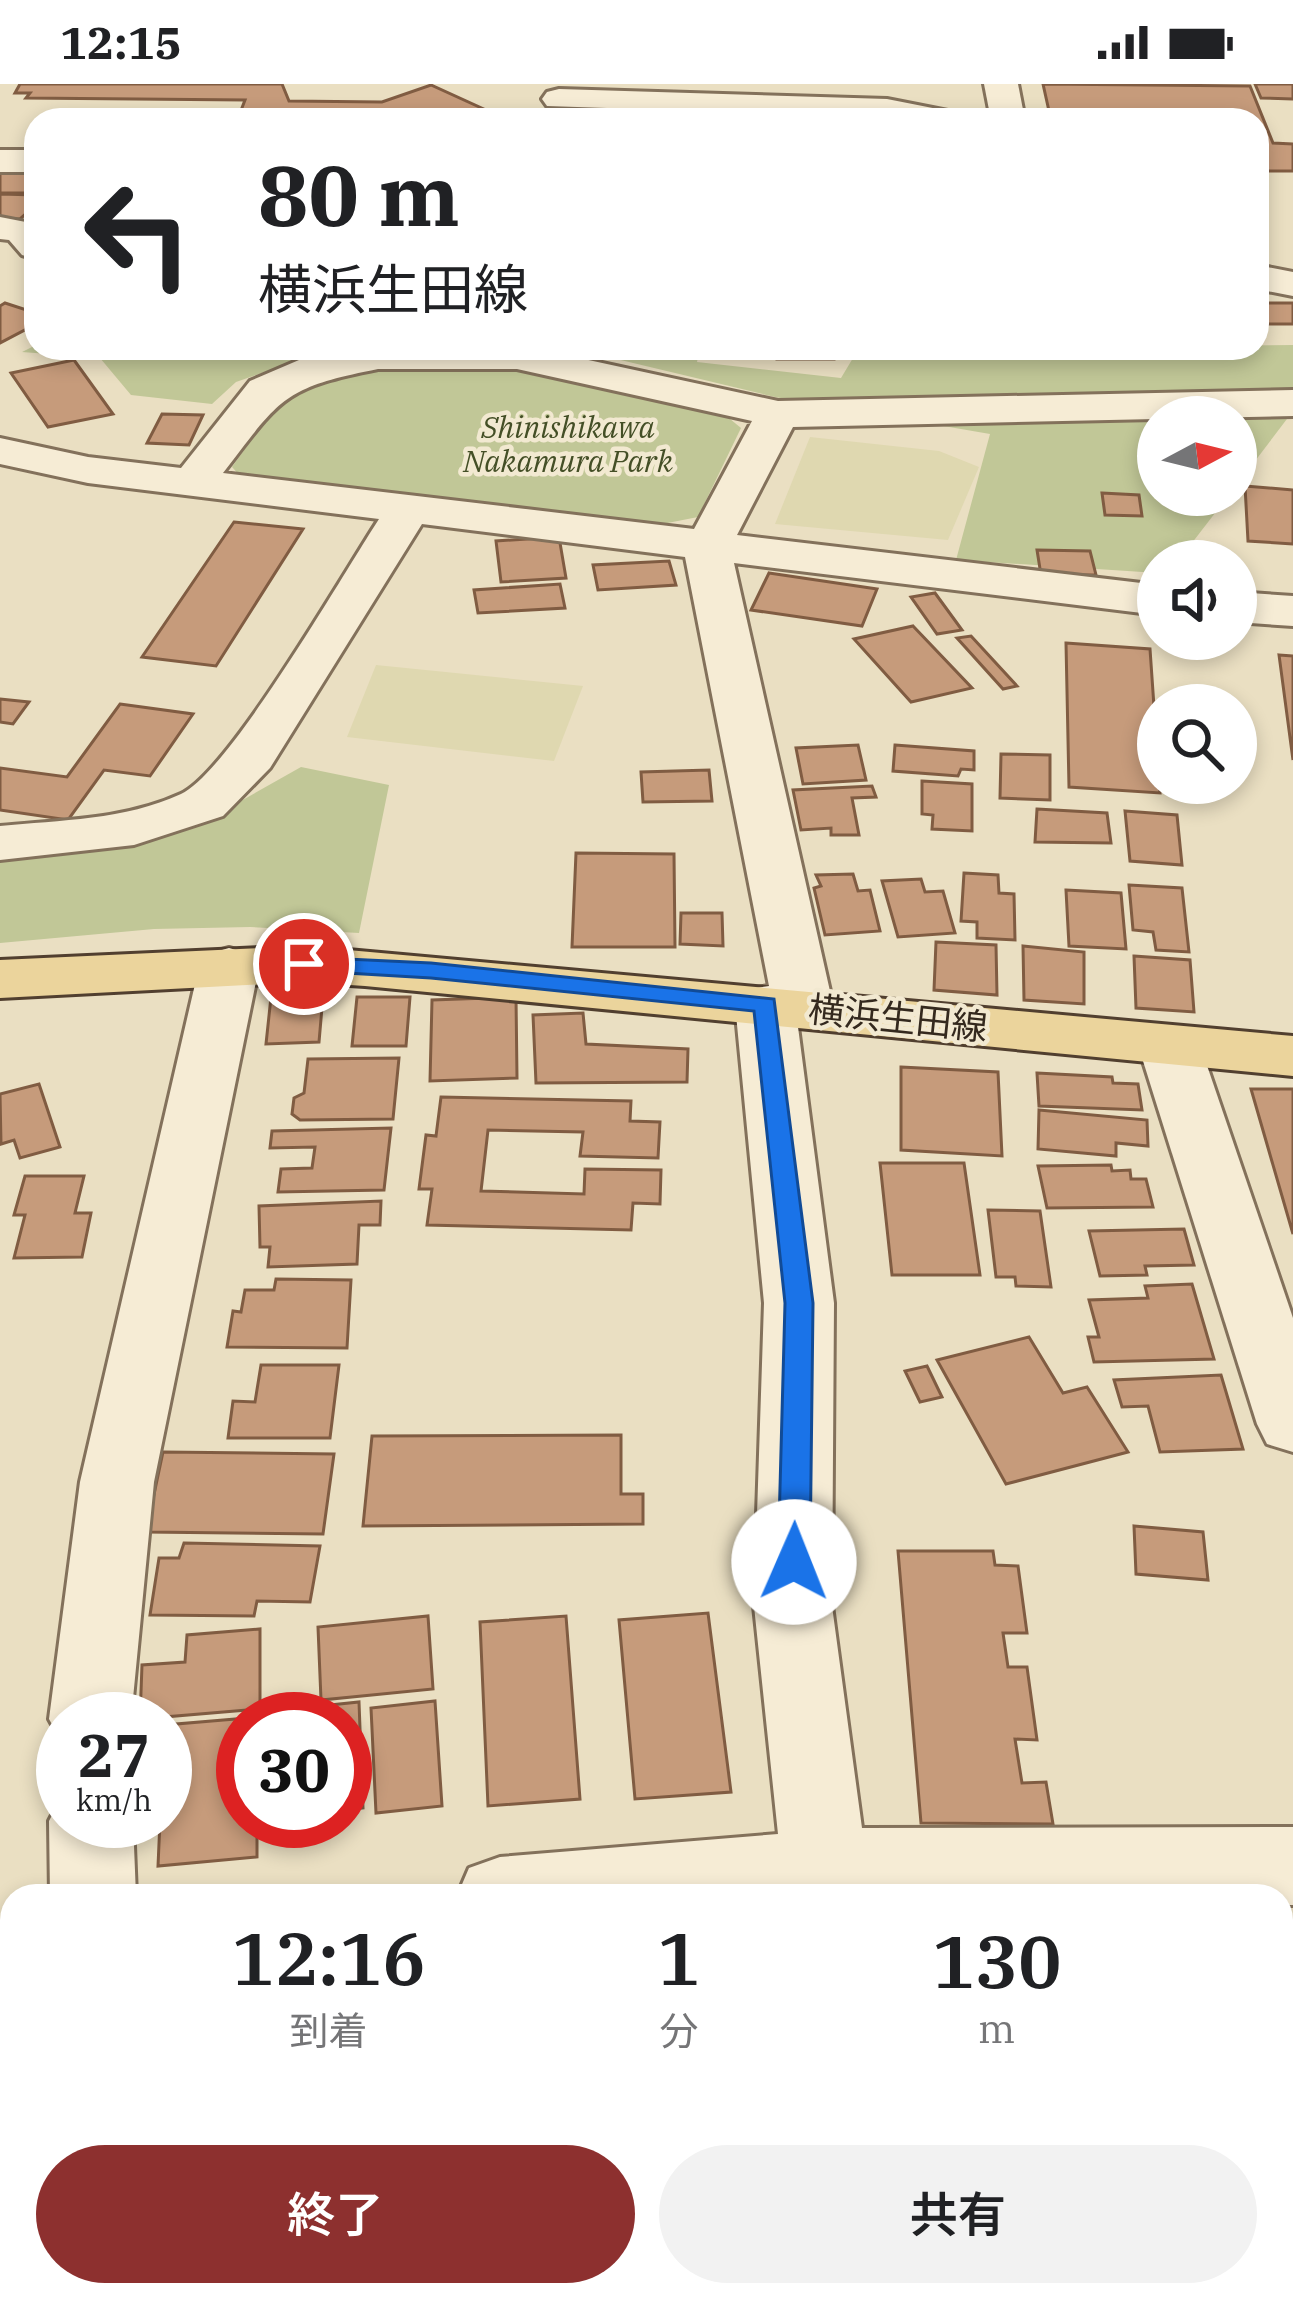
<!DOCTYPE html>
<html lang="ja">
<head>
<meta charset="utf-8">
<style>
  body { margin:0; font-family:"IBM Plex Serif","Noto Sans JP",serif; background:#f2f2f2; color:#202124; height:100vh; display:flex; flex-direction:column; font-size:45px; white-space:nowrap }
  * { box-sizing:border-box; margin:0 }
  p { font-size:39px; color:#757577 }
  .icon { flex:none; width:66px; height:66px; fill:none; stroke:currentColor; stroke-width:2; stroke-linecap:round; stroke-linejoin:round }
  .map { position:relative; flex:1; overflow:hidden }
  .drawer { position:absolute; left:0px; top:1800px; width:1293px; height:423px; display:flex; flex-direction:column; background:#fff; border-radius:36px 36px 0 0; box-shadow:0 6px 18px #0003 }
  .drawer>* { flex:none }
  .guide { position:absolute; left:24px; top:24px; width:1245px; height:252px; border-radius:36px; box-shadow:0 6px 18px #0003; background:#fff; color:#202124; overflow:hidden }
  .needle { width:78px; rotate:83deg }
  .controls { position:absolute; left:1137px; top:312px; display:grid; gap:24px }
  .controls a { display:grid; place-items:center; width:120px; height:120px; border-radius:50%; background:#fff; box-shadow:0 6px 18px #0003; font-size:60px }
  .speed { position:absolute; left:36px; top:1608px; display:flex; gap:24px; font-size:60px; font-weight:700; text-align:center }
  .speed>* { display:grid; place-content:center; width:156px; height:156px; border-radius:50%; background:#fff; box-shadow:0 6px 18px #0003; line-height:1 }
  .speed small { font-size:30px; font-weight:400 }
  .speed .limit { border:18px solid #d22; background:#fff; color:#111 }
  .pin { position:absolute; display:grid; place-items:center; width:102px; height:102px; color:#fff; margin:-51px; border:6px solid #fff; border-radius:50%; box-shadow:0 3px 12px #0007 }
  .me { position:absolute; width:132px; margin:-66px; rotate:1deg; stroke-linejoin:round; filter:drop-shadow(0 0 9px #0008) }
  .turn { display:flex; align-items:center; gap:42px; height:252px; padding:0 36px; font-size:54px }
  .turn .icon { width:156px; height:156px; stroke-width:2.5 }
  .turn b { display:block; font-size:84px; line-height:102px }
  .eta { display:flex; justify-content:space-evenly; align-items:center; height:204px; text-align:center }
  .eta b { font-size:72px; font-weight:600; line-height:84px }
  .button { display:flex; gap:24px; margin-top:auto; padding:24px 36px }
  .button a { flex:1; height:138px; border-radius:72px; background:#8d302f; color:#fff; font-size:48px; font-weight:600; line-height:138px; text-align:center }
  .button a+a { background:#f2f2f2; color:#202124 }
  .status { display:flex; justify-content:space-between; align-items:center; height:84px; padding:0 60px; background:#fff; direction:ltr }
  .status svg { height:33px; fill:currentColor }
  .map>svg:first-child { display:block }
  .farmland { fill:#dfd8b0 }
  .green { fill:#c1c797 }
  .building { fill:#c69b7b; stroke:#805c42; stroke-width:3 }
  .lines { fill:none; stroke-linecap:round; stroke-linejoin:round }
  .minor-casing { stroke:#83715b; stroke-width:6 }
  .major-casing { stroke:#513f2f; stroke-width:6 }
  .minor { fill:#f6ecd5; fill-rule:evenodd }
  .major { fill:#ebd49c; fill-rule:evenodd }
  .route { fill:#1a73e8; stroke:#114b97; stroke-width:3 }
  .labels { text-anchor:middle; stroke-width:9; stroke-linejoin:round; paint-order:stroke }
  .far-park-label { font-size:30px; font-style:italic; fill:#444f26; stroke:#f2e9d1 }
  .street-label { font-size:36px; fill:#34291e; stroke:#f2e9d1 }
</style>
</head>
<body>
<div class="status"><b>12:15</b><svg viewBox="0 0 49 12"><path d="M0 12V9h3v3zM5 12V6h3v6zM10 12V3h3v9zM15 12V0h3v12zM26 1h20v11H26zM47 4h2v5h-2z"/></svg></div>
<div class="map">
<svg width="1293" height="2221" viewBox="0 0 1293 2221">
  <rect width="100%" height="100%" fill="#eadfc2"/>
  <g class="farmland">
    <polygon points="810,353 939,367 979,383 948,456 775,440"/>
    <polygon points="376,581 583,602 554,677 347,653"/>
  </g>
  <g class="green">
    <polygon points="36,261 700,264 697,278 841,294 859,264 1293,261 1293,327 1236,402 1236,333 1158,333 1158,411 1229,411 1178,477 1158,477 1158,489 956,476 990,350 775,313 608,273 308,273 236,298 212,320 131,311 100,274 22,268"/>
    <polygon points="464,282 580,288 724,330 741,344 698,433 637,445 242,394 232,383 283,311 354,286"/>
    <polygon points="301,683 389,701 359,849 250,843 154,845 0,859 0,772 193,744"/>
    <polygon points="0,1988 12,1989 12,2211 94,2211 96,2221 0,2221"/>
    <polygon points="190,2211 1028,2211 998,2221 192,2221"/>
  </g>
  <g class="building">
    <polygon points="20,0 282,0 289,17 382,18 431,1 488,27 460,36 225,36 227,29 240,29 245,16 26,14 30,9 15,9"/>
    <polygon points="1043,0 1250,2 1273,59 1293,60 1293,87 1257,87 1257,36 1178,30 1180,36 1160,36 1158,29 1133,29 1135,36 1051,36"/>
    <polygon points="1255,0 1293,0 1293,15 1261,14"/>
    <polygon points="0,87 36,87 36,90 26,109 0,109"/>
    <polygon points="0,110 36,111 36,121 20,135 0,135"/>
    <polygon points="5,219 36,229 36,240 0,259 0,222"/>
    <rect x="1257" y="219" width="36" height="21"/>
    <rect x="777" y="264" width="57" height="11"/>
    <polygon points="74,276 113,330 48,343 11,289"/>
    <polygon points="162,330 203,331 189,361 147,359"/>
    <polygon points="1245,402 1293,406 1293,460 1248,457"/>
    <polygon points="1102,409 1139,411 1142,432 1105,431"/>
    <polygon points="234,438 303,445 216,582 142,573"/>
    <polygon points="559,453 566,494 501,498 496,457"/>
    <polygon points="1037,466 1090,467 1096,491 1041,491"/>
    <polygon points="669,477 676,501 598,506 593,481"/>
    <polygon points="769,489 877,505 862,542 751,526"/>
    <polygon points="560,500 565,524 478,529 474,506"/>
    <polygon points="935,509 962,546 937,550 911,513"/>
    <polygon points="913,542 972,604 911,618 854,555"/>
    <polygon points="971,552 1017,602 1003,605 957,554"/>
    <polygon points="1066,559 1150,565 1160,709 1069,703"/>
    <polygon points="1279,571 1293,572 1293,676"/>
    <polygon points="0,615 29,618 13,640 0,638"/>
    <polygon points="120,620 193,630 150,692 104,686 68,736 0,726 0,684 67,693"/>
    <polygon points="858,661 866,696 803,700 796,664"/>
    <polygon points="895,661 974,667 974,686 961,685 958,692 893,687"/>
    <polygon points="1001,670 1050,671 1050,716 1000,714"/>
    <polygon points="709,686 712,717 643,718 641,688"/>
    <polygon points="922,697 972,700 972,747 932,745 933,731 922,730"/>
    <polygon points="872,702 876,713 852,714 859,751 831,751 831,744 801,746 793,706"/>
    <polygon points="1037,725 1107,729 1111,759 1035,758"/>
    <polygon points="1125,727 1177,731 1182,781 1130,777"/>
    <polygon points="576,769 674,770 675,863 572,863"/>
    <polygon points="964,789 998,791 999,809 1014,810 1015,856 977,854 977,838 961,837"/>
    <polygon points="853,790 858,807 870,806 880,847 825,851 814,804 821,802 816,791"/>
    <polygon points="921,795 925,808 943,807 955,849 898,853 882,797"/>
    <polygon points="1129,801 1182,804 1189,868 1156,866 1153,848 1133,846"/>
    <polygon points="1066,806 1121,809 1126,865 1069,862"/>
    <polygon points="681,829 722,829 723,862 680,860"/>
    <polygon points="936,858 996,861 997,911 934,906"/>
    <polygon points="1023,862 1084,868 1084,920 1024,916"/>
    <polygon points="1134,872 1190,876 1194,928 1136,924"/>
    <polygon points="323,912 319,958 266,960 271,913"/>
    <polygon points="357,913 410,913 406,962 352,962"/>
    <polygon points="516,913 517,994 430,997 432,916"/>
    <polygon points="583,929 586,960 688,965 687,998 536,999 533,931"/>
    <polygon points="399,974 393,1035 300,1036 292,1030 294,1014 304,1009 308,975"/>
    <polygon points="901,983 998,988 1002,1072 901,1066"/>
    <polygon points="1037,989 1112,993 1113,999 1138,1000 1142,1026 1039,1022"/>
    <polygon points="39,1000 60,1063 20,1074 14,1056 1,1060 0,1010"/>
    <polygon points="1251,1005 1293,1005 1293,1150"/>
    <polygon points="441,1013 631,1017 630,1037 660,1038 658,1074 580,1072 583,1048 488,1046 481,1107 584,1110 585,1085 661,1086 660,1120 633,1119 631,1146 427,1141 432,1105 419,1105 426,1051 436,1052"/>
    <polygon points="1039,1026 1147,1036 1148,1062 1116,1059 1116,1072 1038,1065"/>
    <polygon points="391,1044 384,1106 278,1108 281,1085 312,1084 315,1063 270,1064 272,1047"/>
    <polygon points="880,1079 964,1079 980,1191 892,1191"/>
    <polygon points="1111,1081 1112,1087 1130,1086 1131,1095 1146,1095 1153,1123 1047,1124 1038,1082"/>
    <polygon points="25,1092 84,1092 75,1129 91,1129 82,1173 14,1174 25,1131 14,1131"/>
    <polygon points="381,1117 380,1141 359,1141 357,1180 268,1183 270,1163 260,1163 259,1122"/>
    <polygon points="988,1126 1040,1127 1051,1203 1016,1202 1015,1193 996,1193"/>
    <polygon points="1184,1145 1194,1181 1145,1182 1147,1191 1100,1192 1089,1147"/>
    <polygon points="276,1195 351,1196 347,1264 227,1263 233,1227 241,1228 245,1206 274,1206"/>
    <polygon points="1192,1200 1214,1275 1094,1278 1088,1253 1099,1253 1089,1216 1148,1214 1145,1202"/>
    <polygon points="1029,1253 1063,1309 1087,1303 1128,1368 1006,1400 937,1276"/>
    <polygon points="261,1281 339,1281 330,1354 228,1354 233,1317 255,1318"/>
    <polygon points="927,1282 942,1313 920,1318 905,1287"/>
    <polygon points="1221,1291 1243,1365 1160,1368 1148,1322 1122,1323 1114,1296"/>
    <polygon points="621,1351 621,1410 643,1410 643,1440 363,1442 372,1352"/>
    <polygon points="163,1368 334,1370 323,1450 146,1448"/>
    <polygon points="1134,1442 1203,1448 1208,1496 1136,1490"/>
    <polygon points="184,1459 320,1462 310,1518 257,1517 254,1532 150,1531 159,1474 179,1474"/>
    <polygon points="898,1467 993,1467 995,1481 1018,1482 1027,1549 1003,1549 1008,1583 1027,1583 1037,1656 1015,1655 1022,1699 1046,1698 1053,1740 921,1739"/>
    <polygon points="708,1529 731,1708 635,1715 619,1536"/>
    <polygon points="428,1532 433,1605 321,1616 318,1543"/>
    <polygon points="566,1532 580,1715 488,1722 480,1538"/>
    <polygon points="260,1545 260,1625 140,1635 142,1581 185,1578 187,1551"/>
    <polygon points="435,1617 442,1722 376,1729 371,1624"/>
    <polygon points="359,1618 363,1724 345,1726 345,1635 291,1635 291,1625"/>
    <polygon points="259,1633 243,1635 243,1737 257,1737 257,1773 158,1782 160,1737 165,1737 165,1641"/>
    <polygon points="1293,1996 1293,2152 1281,2153 1281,1997"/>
  </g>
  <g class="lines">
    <defs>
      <g id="minor">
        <polygon points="984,0 1018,0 1025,36 991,36"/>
        <polygon points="559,5 887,15 958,29 963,36 547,22 542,15 547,8"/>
        <rect x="0" y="66" width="36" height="22"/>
        <polygon points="0,133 36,140 36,175 22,171 9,156 0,155"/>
        <polygon points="1257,181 1293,188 1293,212 1257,205"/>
        <path d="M359,264H533L778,317L1293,306V332L793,343L737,451L1158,501V531L734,479L834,925L825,939L798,943L834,1219L832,1522L862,1744L1293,1743V1821H1281V1812H457L469,1784L500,1773L778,1750L754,1522L764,1219L735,920L744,906L769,902L685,473L422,440L270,684L223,732L134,761L0,776V742C60,736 125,736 181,710C230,687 343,490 379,435L88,399L0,380V354L88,373L181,384L250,297L299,276ZM378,285H517L752,337L694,445L223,389C281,314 282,304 378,285Z"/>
        <polygon points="1236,508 1293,512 1293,542 1236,538"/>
        <polygon points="229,864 250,870 259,883 154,1398 131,1635 63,1635 63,1660 49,1635 80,1398 199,883 208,870"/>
        <polygon points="1169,941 1191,947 1200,961 1293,1234 1293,1368 1267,1360 1257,1340 1138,961 1147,947"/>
        <polygon points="63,1710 63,1737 133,1737 136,1812 50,1812 49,1737"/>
        <polygon points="98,2211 196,2211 198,2221 100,2221"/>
        <polygon points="1106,2211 1211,2211 1215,2221 1110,2221"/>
      </g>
      <polygon id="major" points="304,862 1293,952 1293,992 365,902 304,898 0,914 0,876"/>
    </defs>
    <use href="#minor" class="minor-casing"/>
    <use href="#major" class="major-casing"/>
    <use href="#minor" class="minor"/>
    <use href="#major" class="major"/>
  </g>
  <polygon class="route" points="304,873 431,879 774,915 813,1219 810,1478 805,1487 794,1491 783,1487 778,1478 785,1219 754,927 431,894 296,886 292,880"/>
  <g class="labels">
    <g class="far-park-label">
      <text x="568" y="354">Shinishikawa<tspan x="568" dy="34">Nakamura Park</tspan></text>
    </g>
    <g class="street-label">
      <text transform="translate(898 934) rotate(6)" y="13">横浜生田線</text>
    </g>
  </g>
</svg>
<div class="controls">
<a><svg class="needle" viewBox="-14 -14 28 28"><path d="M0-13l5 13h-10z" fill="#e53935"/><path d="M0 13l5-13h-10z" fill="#757577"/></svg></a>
<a><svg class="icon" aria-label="sound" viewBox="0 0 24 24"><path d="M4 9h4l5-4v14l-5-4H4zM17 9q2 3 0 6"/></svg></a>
<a><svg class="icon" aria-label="search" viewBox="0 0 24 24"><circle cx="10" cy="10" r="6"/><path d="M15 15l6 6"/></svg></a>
</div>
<div class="speed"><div>27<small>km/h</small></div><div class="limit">30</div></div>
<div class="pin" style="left:304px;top:880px;background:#d93025"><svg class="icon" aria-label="arrive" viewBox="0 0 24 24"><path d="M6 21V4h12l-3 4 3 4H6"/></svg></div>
<svg class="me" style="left:794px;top:1478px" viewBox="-20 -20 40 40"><circle r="19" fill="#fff"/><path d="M0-13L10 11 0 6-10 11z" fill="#1a73e8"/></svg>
<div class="guide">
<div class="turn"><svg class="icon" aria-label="left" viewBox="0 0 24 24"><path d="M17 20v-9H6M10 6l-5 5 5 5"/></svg><div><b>80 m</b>横浜生田線</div></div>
</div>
<section class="drawer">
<div class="eta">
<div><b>12:16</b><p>到着</p></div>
<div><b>1</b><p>分</p></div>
<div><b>130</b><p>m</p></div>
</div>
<div class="button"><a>終了</a><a>共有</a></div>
</section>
</div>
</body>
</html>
